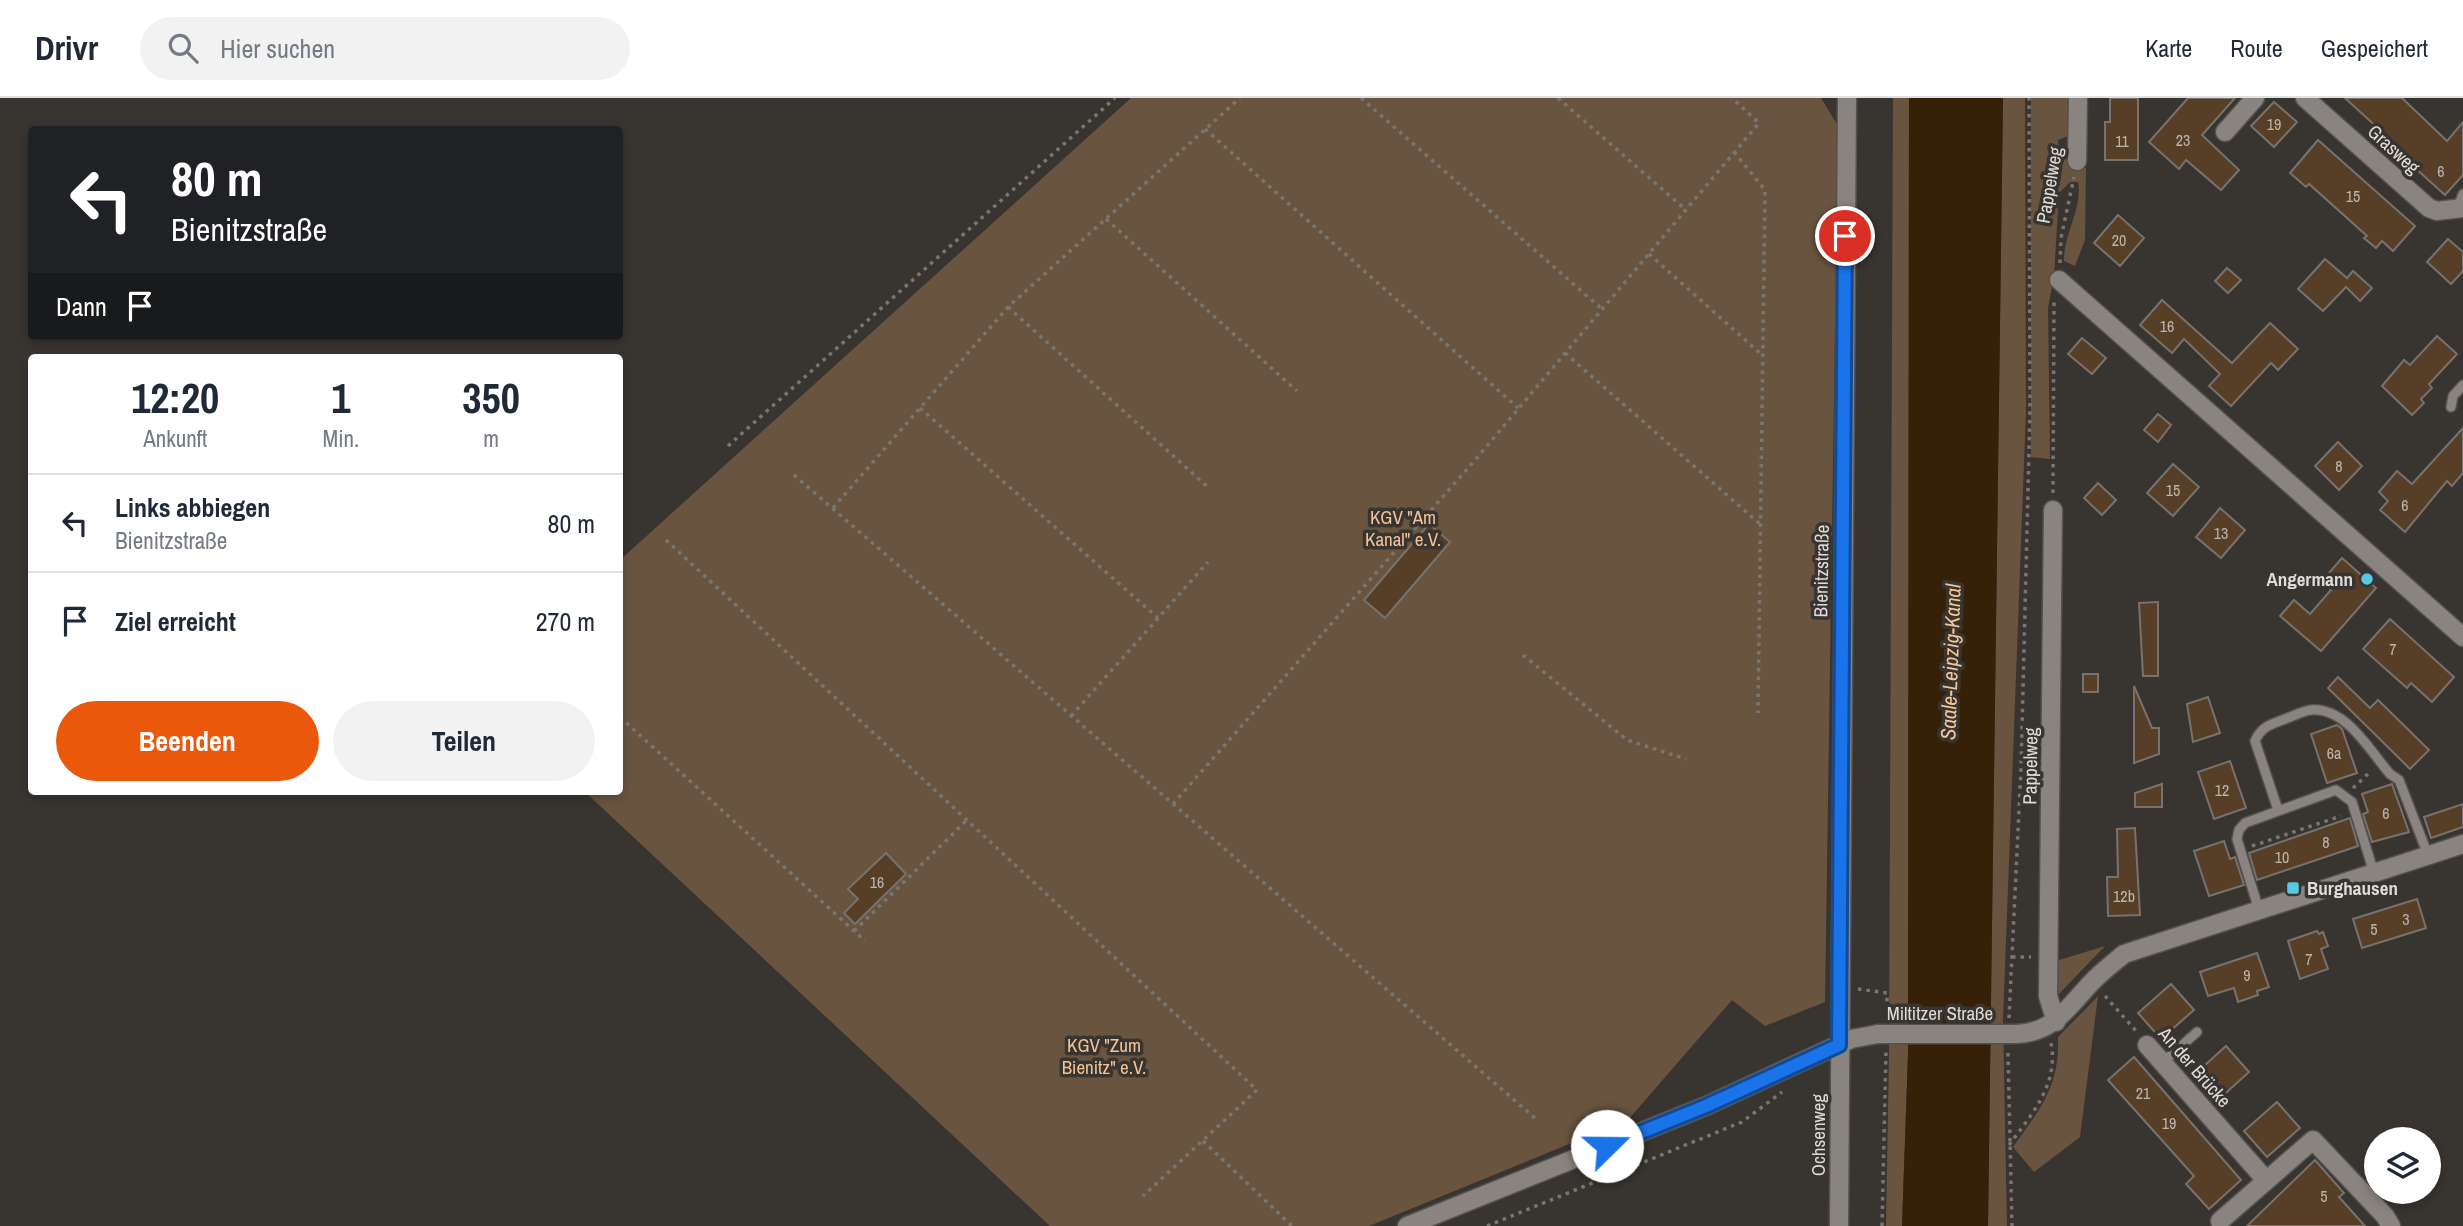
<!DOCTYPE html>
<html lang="de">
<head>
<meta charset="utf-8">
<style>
  body { margin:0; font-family:"Archivo Narrow",sans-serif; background:#f2f2f3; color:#1f2937; height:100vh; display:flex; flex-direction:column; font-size:26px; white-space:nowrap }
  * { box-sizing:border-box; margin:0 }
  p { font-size:23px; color:#747a83 }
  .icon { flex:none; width:38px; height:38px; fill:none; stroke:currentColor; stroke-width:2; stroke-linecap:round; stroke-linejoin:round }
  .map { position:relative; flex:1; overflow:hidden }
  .drawer { position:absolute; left:28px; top:256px; width:595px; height:441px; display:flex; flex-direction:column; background:#fff; border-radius:7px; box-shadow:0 4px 10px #0003 }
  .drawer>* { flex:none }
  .top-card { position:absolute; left:28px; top:28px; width:595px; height:214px; border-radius:7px; box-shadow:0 4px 10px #0003; background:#202124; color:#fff; overflow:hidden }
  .tools { position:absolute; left:2364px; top:1029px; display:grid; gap:14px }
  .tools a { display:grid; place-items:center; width:77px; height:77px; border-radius:50%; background:#fff; box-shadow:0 4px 10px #0003; font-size:35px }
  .pin { position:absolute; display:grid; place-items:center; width:60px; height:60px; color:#fff; margin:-30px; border:4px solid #fff; border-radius:50%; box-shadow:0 2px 7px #0007 }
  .me { position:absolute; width:77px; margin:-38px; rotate:68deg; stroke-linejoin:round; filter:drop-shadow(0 0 5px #0008) }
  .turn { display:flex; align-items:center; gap:24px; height:147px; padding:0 28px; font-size:32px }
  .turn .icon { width:91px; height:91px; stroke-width:2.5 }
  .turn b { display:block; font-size:49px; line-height:60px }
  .then { display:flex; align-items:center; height:66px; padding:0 28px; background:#0003; gap:14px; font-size:26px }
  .eta { display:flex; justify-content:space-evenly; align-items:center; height:119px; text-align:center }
  .eta b { font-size:42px; font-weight:800; line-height:49px }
  .button { display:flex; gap:14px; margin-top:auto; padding:14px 28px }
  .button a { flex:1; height:80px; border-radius:42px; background:#ea580c; color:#fff; font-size:28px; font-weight:800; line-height:80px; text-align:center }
  .button a+a { background:#f2f2f3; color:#1f2937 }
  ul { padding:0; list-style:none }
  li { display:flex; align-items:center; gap:21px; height:98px; padding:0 28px; border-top:2px solid #e0e1e3 }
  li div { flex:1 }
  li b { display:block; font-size:26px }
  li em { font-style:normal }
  header { display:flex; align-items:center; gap:42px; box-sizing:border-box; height:98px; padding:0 35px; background:#fff; border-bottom:2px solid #e0e1e3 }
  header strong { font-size:33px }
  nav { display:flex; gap:38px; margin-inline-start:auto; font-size:24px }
  .search { width:490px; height:63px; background:#f2f2f3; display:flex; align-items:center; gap:18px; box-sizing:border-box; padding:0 24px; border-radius:38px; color:#747a83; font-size:26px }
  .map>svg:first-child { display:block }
  .green { fill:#695440 }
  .water { fill:#362008 }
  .building { fill:#573f27; stroke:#77726e; stroke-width:2 }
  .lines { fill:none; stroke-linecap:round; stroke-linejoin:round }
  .lane-casing { stroke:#54514e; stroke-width:12 }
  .street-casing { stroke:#54514e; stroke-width:21 }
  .secondary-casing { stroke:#54514e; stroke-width:21 }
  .path { stroke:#797672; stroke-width:3.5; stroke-dasharray:3.5 5; stroke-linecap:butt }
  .lane { stroke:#8a8480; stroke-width:9 }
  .street { stroke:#8a8480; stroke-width:18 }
  .secondary { stroke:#8a8480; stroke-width:18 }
  .secondary-bridge-casing { stroke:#54514e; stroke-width:21; stroke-linecap:butt }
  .secondary-bridge { stroke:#8a8480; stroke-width:18 }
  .route-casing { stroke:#114b97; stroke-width:18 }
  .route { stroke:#1a73e8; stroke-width:12 }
  .poi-dot { fill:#57c9e2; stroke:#383430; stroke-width:2.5 }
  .labels { text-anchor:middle; stroke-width:7; stroke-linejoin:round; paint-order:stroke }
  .number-label { font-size:16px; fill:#bcb4ac }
  .street-label { font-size:19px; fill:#dedbd8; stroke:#383430 }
  .park-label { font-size:19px; fill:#f3c397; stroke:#383430 }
  .poi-label { font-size:19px; font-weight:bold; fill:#dedbd8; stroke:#383430; text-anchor:end }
  .water-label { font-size:21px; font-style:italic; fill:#f5c699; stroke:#383430 }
</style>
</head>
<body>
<header>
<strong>Drivr</strong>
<div class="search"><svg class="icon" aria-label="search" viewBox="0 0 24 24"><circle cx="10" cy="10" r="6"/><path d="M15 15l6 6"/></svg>Hier suchen</div>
<nav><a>Karte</a><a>Route</a><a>Gespeichert</a></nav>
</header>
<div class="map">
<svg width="2463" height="1128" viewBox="0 0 2463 1128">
  <rect width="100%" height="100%" fill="#383430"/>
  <g class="green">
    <polygon points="1131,0 1821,0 1838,28 1825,904 1765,928 1732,902 1628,1022 1369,1128 1050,1128 584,693 620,693 620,462"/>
    <polygon points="1893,0 1909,0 1908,957 1902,1128 1886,1128 1889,956"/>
    <polygon points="2003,0 2025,0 2026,313 2003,922 2007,1128 1988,1128"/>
    <path d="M2031,0H2072L2070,37L2058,42L2059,53L2071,59V69L2086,70L2085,142L2075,168L2064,163C2063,137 2083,110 2078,84H2070L2059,95L2054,178L2048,210L2050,361L2031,359Z"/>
    <polygon points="2105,848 2056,899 2056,863"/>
    <path d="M2098,898L2080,1039L2034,1074L2013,1049C2040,1011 2060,988 2058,939Z"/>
  </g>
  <polygon class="water" points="1909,0 2003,0 1988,1128 1902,1128 1908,957"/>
  <g class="building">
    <polygon points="2110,0 2138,0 2138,62 2105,62 2105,24 2110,24"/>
    <polygon points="2188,0 2235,0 2202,37 2239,72 2221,92 2186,62 2179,71 2149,44"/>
    <polygon points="2345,0 2402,0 2447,43 2463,24 2463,77 2445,97 2414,69 2417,66"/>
    <polygon points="2274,4 2297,24 2274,49 2251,28"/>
    <polygon points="2318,42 2415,128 2393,153 2382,143 2376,150 2364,140 2367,138 2309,86 2306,89 2290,75"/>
    <polygon points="2118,117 2144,140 2120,168 2094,145"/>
    <polygon points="2448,141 2463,154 2463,173 2451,186 2427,164"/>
    <polygon points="2325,161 2347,180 2353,173 2372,190 2360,203 2346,189 2323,213 2298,191"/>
    <polygon points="2227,170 2241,182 2228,195 2215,183"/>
    <polygon points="2162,202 2232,265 2270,225 2298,251 2278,272 2271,265 2231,308 2209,288 2220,276 2184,241 2172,255 2140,227"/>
    <polygon points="2437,238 2457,256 2429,286 2432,290 2421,301 2424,305 2412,317 2382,288 2404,262 2410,267"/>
    <polygon points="2082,240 2106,260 2092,276 2068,256"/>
    <polygon points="2158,316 2171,327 2158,344 2144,332"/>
    <polygon points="2463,330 2463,375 2452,388 2447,383 2405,434 2380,412 2388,403 2379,394 2397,373 2412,386"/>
    <polygon points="2338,344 2362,368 2339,392 2315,368"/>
    <polygon points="2173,366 2199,389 2173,418 2147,395"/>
    <polygon points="2098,385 2116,402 2102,417 2084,400"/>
    <polygon points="2220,410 2245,432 2221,460 2196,439"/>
    <polygon points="1429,426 1450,444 1385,520 1364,502"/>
    <polygon points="2342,460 2376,490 2321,553 2280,518 2294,502 2310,516 2331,492 2322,483"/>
    <polygon points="2158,504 2158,578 2143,578 2139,505"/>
    <polygon points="2390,521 2454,579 2432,604 2411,585 2407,590 2363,551"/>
    <rect x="2083" y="576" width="15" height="18"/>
    <polygon points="2338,579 2370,610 2378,602 2429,652 2410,671 2328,590"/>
    <polygon points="2134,588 2152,630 2159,630 2159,656 2134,665"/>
    <polygon points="2208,599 2220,635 2193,644 2187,606"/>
    <polygon points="2337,627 2342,631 2357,675 2327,685 2311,636"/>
    <polygon points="2230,663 2246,710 2214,721 2198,674"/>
    <polygon points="2162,686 2162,709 2135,709 2135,695"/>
    <polygon points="2392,686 2409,734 2372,744 2363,716 2368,714 2362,696"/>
    <polygon points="2463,706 2463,729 2431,740 2424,719"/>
    <polygon points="2350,720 2358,748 2257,782 2249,755"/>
    <polygon points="2135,730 2140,817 2108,818 2107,779 2118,779 2117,731"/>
    <polygon points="2224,743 2230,761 2235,759 2244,787 2209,798 2194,753"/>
    <polygon points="886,755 906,776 855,826 844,815 858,801 848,791"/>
    <polygon points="2417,801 2426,830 2362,850 2353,821"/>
    <polygon points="2317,833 2319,836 2323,834 2328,848 2321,851 2328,871 2300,881 2288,843"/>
    <polygon points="2257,855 2269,889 2257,893 2258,897 2238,904 2234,890 2208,898 2200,874"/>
    <polygon points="2171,886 2194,912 2161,941 2138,915"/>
    <polygon points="2226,948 2249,974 2217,1003 2194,977"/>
    <polygon points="2134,959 2241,1082 2209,1111 2186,1086 2194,1078 2108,982"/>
    <polygon points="2277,1004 2300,1030 2267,1059 2244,1033"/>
    <polygon points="2315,1062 2344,1095 2339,1099 2365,1128 2247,1128"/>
  </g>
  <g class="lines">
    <defs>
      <g id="lane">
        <polyline points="2458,109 2463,96"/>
        <polyline points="2451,309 2453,298 2463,287"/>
        <path d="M2278,712L2255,643C2261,629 2271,626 2285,621C2293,618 2303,613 2311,612C2346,609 2370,653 2390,676L2399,682L2428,757"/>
        <polyline points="2259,812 2237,741 2239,732 2245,725 2336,692 2352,704 2374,775"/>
        <polyline points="2162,965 2197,934"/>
      </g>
      <g id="street">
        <polyline points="2305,0 2429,110 2437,113 2463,110"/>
        <polyline points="2225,34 2255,0"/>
        <polyline points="2077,63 2078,0"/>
        <polyline points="2059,182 2463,539"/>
        <polyline points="2053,412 2048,898 2056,924"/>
        <polyline points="2147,947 2265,1081"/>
        <polyline points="2220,1123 2313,1042 2385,1118 2391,1128"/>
        <polyline points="1839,1128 1847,0"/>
      </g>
      <g id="secondary">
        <path d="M2016,936C2052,935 2067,911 2090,886C2100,875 2112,866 2124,856L2463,746"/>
        <polyline points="1407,1128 1706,1008 1851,941 1878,936"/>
      </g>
    </defs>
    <use href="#lane" class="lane-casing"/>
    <use href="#street" class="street-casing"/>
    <use href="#secondary" class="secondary-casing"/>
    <g class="path">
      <polyline points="1361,0 1602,211"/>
      <polyline points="1558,0 1686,112"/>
      <polyline points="1205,31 1518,310"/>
      <polyline points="1734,54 1765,92 1758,615"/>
      <polyline points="1106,121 1297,293"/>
      <polyline points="1649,156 1762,257"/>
      <polyline points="2060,165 2061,140 2074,79"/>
      <polyline points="1008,209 1210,391"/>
      <polyline points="1565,255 1760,426"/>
      <polyline points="920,310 1158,520"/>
      <polyline points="728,348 1115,0"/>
      <polyline points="794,377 1536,1021"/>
      <polyline points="2053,395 2054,203"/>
      <polyline points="833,410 1008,209 1240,0"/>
      <polyline points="666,442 1257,992 1143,1098"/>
      <polyline points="1523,557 1627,642 1686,661"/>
      <polyline points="1071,618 1208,464"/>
      <polyline points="620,619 865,843"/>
      <polyline points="2353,690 2370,674"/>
      <polyline points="1173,706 1476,361 1759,25 1732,0"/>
      <polyline points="2252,748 2341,718"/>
      <polyline points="854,833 967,722"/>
      <polyline points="2012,859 2031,859"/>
      <polyline points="1858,891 1887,895 1887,917"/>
      <polyline points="2105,898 2137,934"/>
      <polyline points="2009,920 2021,671 2030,312 2029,0"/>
      <polyline points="2008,955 2012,1128"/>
      <polyline points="1203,1043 1292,1128"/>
      <path d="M2009,1047C2032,1016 2059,986 2051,945"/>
      <polyline points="1487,1128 1742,1024 1782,994"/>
      <polyline points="1882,1128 1886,953"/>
    </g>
    <use href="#lane" class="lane"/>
    <use href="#street" class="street"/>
    <use href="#secondary" class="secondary"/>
    <defs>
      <polyline id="secondary-bridge" points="1878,936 2016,936"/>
    </defs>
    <use href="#secondary-bridge" class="secondary-bridge-casing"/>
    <use href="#secondary-bridge" class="secondary-bridge"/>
  </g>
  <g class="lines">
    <defs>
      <polyline id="route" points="1607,1048 1706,1008 1839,947 1845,138"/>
    </defs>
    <use href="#route" class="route-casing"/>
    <use href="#route" class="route"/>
  </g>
  <g class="poi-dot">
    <circle cx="2367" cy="481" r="7"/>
    <rect x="2286" y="783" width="14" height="14" rx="3.5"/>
  </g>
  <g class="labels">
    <g class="number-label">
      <text x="2274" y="32">19</text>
      <text x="2183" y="48">23</text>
      <text x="2122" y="49">11</text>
      <text x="2441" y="79">6</text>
      <text x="2353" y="104">15</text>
      <text x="2119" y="148">20</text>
      <text x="2167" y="234">16</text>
      <text x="2339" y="374">8</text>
      <text x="2173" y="398">15</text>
      <text x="2405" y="413">6</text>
      <text x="2221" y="441">13</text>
      <text x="2393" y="557">7</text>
      <text x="2334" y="661">6a</text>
      <text x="2222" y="698">12</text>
      <text x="2386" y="721">6</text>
      <text x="2326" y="750">8</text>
      <text x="2282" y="765">10</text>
      <text x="877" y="790">16</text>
      <text x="2124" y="804">12b</text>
      <text x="2406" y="827">3</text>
      <text x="2374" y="837">5</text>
      <text x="2309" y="867">7</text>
      <text x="2247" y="883">9</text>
      <text x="2143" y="1001">21</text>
      <text x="2169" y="1031">19</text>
      <text x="2324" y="1104">5</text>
    </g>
    <g class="street-label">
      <text transform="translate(2394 51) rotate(42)" y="7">Grasweg</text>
      <text transform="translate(2049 87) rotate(-80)" y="7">Pappelweg</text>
      <text transform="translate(1821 473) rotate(-89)" y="7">Bienitzstraße</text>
      <text transform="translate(2030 668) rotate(-89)" y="7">Pappelweg</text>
      <text x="1940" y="922">Miltitzer Straße</text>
      <text transform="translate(2195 969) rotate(49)" y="7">An der Brücke</text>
      <text transform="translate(1818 1037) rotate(-90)" y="7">Ochsenweg</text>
    </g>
    <g class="park-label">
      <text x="1403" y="426">KGV "Am<tspan x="1403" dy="22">Kanal" e.V.</tspan></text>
      <text x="1104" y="954">KGV "Zum<tspan x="1104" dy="22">Bienitz" e.V.</tspan></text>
    </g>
    <g class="poi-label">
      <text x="2353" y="488">Angermann</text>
      <text x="2307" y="797" text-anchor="start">Burghausen</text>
    </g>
    <g class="water-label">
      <text transform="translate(1951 564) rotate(-88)" y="7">Saale-Leipzig-Kanal</text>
    </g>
  </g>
</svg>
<div class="tools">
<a><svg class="icon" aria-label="layers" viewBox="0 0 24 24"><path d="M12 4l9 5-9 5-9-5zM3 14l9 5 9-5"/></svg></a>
</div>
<div class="pin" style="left:1845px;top:138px;background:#d93025"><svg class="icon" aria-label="arrive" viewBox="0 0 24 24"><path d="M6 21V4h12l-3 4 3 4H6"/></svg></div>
<svg class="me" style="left:1607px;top:1048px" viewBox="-20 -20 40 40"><circle r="19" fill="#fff"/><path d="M0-13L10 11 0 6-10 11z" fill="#1a73e8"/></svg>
<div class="top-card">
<div class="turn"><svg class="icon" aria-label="left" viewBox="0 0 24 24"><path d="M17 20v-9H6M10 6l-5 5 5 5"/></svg><div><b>80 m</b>Bienitzstraße</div></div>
<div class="then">Dann<svg class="icon" aria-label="arrive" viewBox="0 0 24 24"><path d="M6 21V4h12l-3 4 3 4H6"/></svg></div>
</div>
<section class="drawer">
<div class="eta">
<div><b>12:20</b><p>Ankunft</p></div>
<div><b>1</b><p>Min.</p></div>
<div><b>350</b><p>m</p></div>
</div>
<ul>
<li><svg class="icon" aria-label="left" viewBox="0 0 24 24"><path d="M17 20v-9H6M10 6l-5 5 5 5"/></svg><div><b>Links abbiegen</b><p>Bienitzstraße</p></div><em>80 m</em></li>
<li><svg class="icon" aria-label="arrive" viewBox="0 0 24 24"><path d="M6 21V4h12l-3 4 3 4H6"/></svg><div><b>Ziel erreicht</b></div><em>270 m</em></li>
</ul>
<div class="button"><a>Beenden</a><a>Teilen</a></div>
</section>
</div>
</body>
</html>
